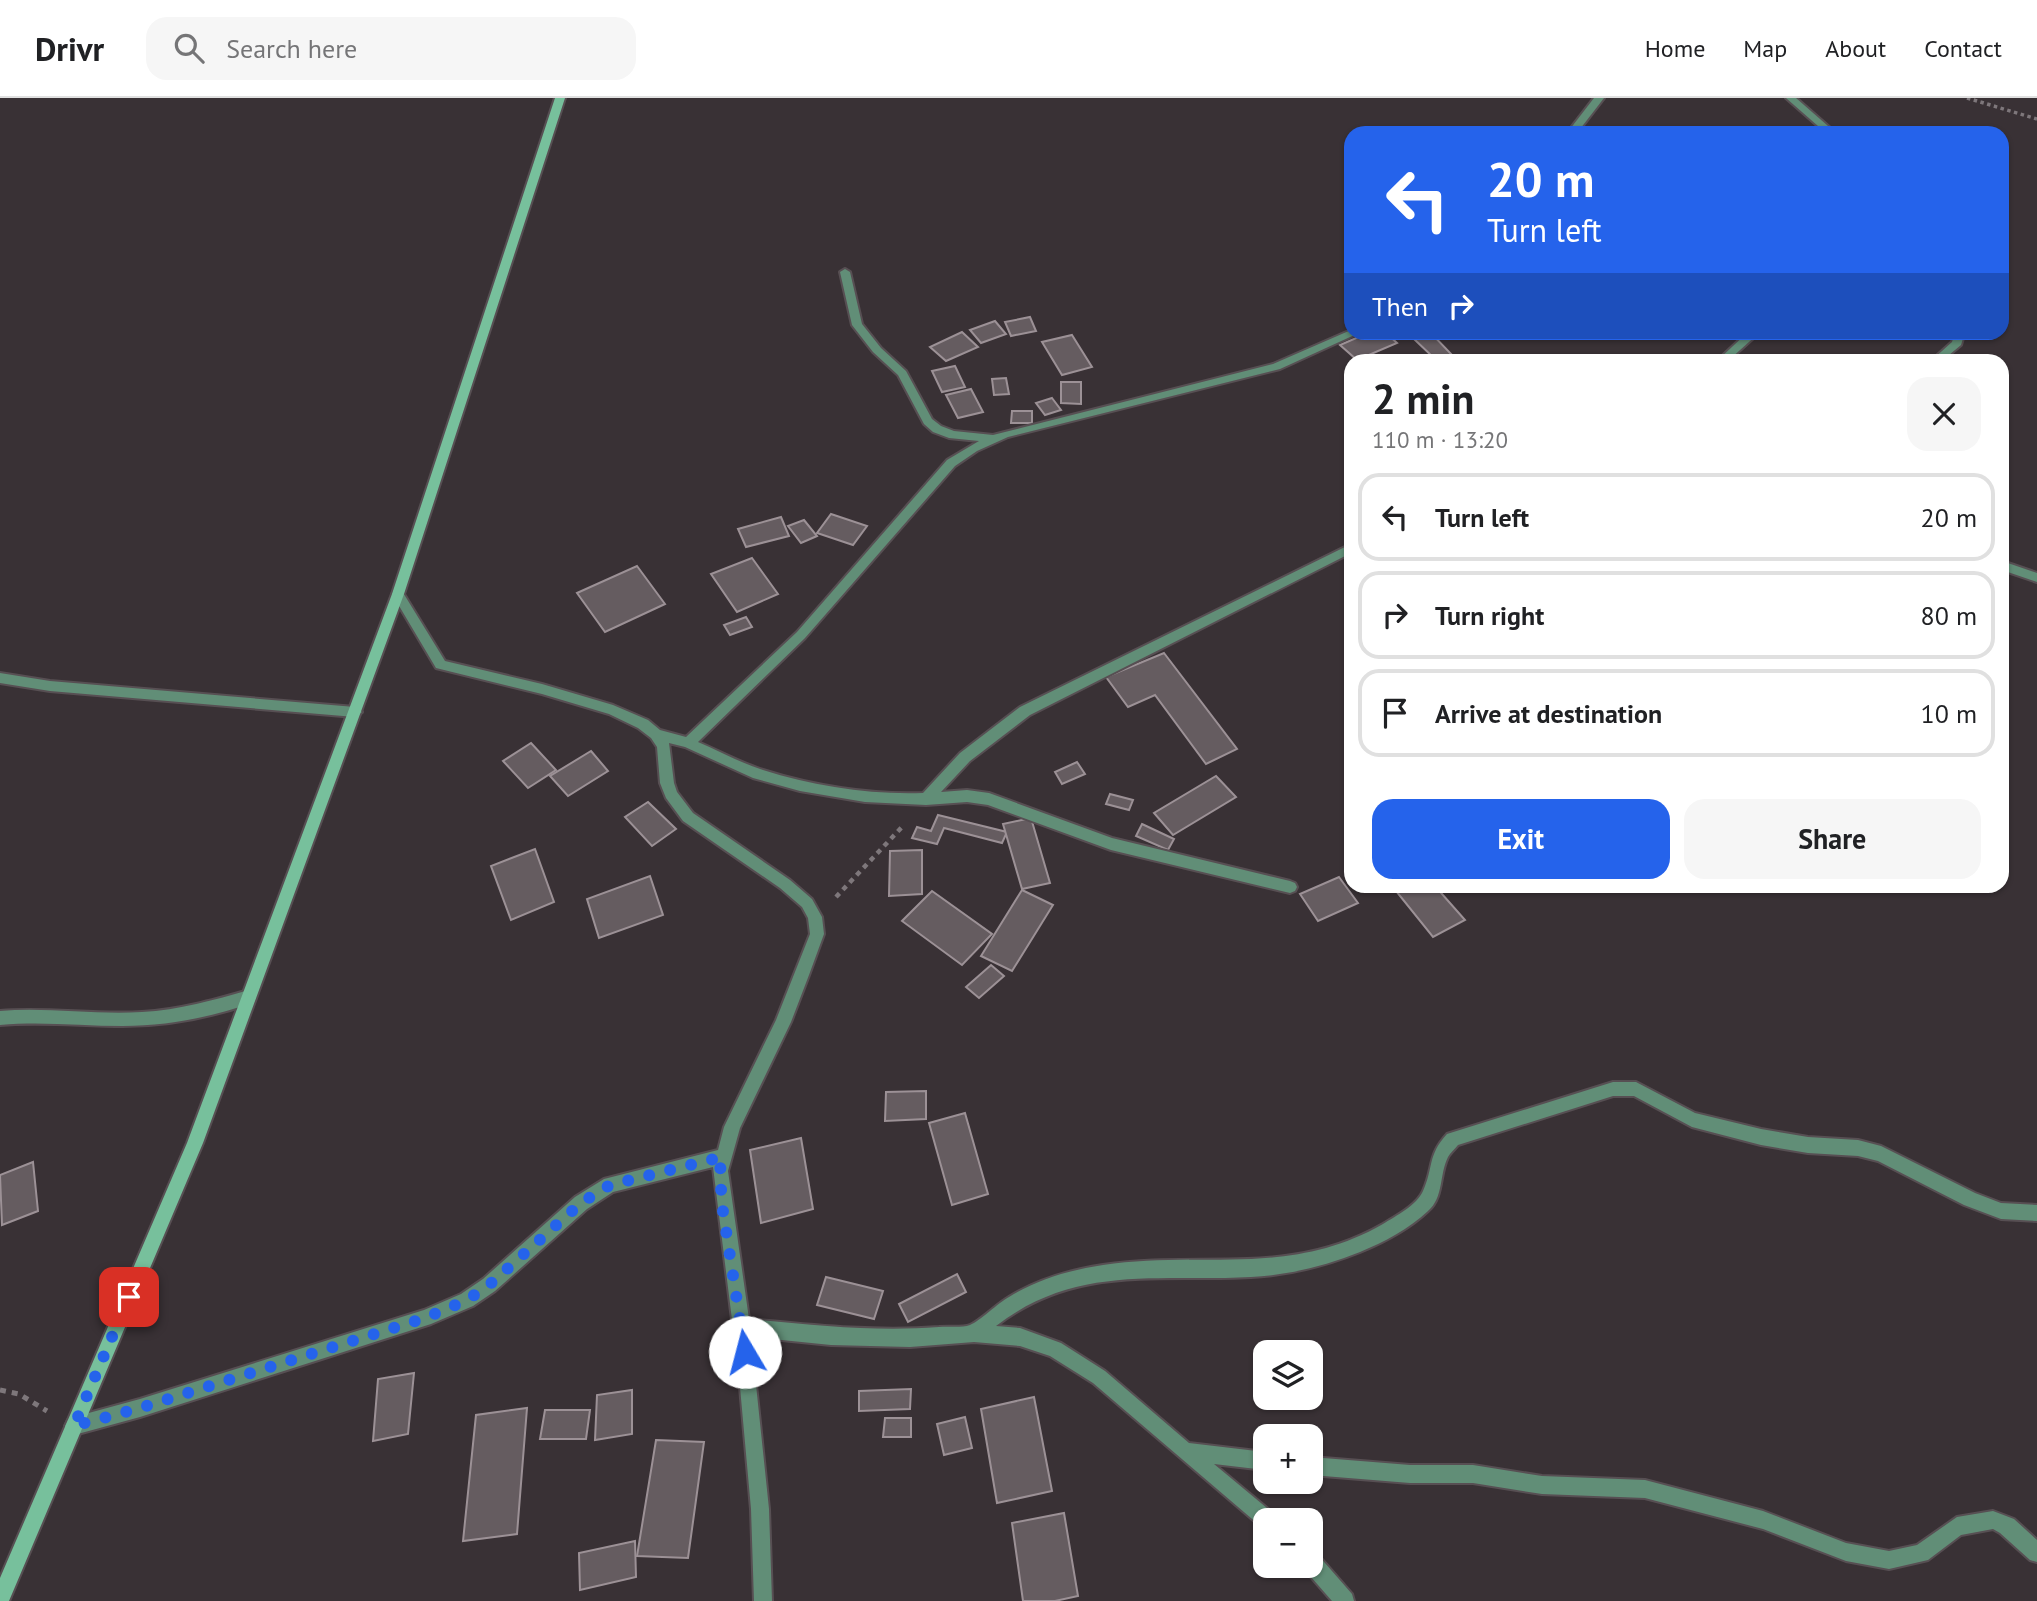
<!DOCTYPE html>
<html lang="en">
<head>
<meta charset="utf-8">
<style>
  body { margin:0; font-family:"PT Sans",sans-serif; background:#f6f6f6; color:#202124; height:100vh; display:flex; flex-direction:column; font-size:26px; white-space:nowrap }
  * { box-sizing:border-box; margin:0 }
  p { font-size:23px; color:#757577 }
  .icon { flex:none; width:38px; height:38px; fill:none; stroke:currentColor; stroke-width:2; stroke-linecap:round; stroke-linejoin:round }
  .map { position:relative; flex:1; overflow:hidden }
  .details { position:absolute; left:1344px; top:256px; width:665px; height:539px; display:flex; flex-direction:column; background:#fff; border-radius:21px; box-shadow:0 2px 5px #0004 }
  .details>* { flex:none }
  .banner { position:absolute; left:1344px; top:28px; width:665px; height:214px; border-radius:21px; box-shadow:0 2px 5px #0004; background:#2563eb; color:#fff; overflow:hidden }
  .tools { position:absolute; left:1253px; top:1242px; display:grid; gap:14px }
  .tools a { display:grid; place-items:center; width:70px; height:70px; border-radius:14px; background:#fff; box-shadow:0 2px 5px #0004; font-size:35px }
  .pin { position:absolute; display:grid; place-items:center; width:60px; height:60px; color:#fff; margin:-30px; border-radius:14px; box-shadow:0 4px 10px #0006 }
  .me { position:absolute; width:77px; margin:-38px; rotate:352deg; stroke-linejoin:round; filter:drop-shadow(0 0 5px #0008) }
  .turn { display:flex; align-items:center; gap:24px; height:147px; padding:0 28px; font-size:32px }
  .turn .icon { width:91px; height:91px; stroke-width:2.5 }
  .turn b { display:block; font-size:49px; line-height:60px }
  .then { display:flex; align-items:center; height:66px; padding:0 28px; background:#0003; gap:14px; font-size:26px }
  .round { display:grid; place-items:center; flex:none; width:74px; height:74px; border-radius:21px; background:#f6f6f6 }
  .headline { display:flex; align-items:center; justify-content:space-between; height:119px; padding:0 28px }
  h1 { font-size:42px; font-weight:700; line-height:52px }
  .button { display:flex; gap:14px; margin-top:auto; padding:14px 28px }
  .button a { flex:1; height:80px; border-radius:21px; background:#2563eb; color:#fff; font-size:28px; font-weight:700; line-height:80px; text-align:center }
  .button a+a { background:#f6f6f6; color:#202124 }
  ul { padding:0; list-style:none }
  li { display:flex; align-items:center; gap:21px; height:88px; margin:0 14px 10px; padding:0 14px; border:4px solid #e0e0e0; border-radius:21px }
  li div { flex:1 }
  li b { display:block; font-size:26px }
  li em { font-style:normal }
  header { display:flex; align-items:center; gap:42px; box-sizing:border-box; height:98px; padding:0 35px; background:#fff; border-bottom:2px solid #e0e0e0 }
  header strong { font-size:33px }
  nav { display:flex; gap:38px; margin-inline-start:auto; font-size:24px }
  .search { width:490px; height:63px; background:#f6f6f6; display:flex; align-items:center; gap:18px; box-sizing:border-box; padding:0 24px; border-radius:21px; color:#757577; font-size:26px }
  .map>svg:first-child { display:block }
  .building { fill:#655c60; stroke:#9c9196; stroke-width:2 }
  .lines { fill:none; stroke-linecap:round; stroke-linejoin:round }
  .street-casing { stroke:#574f53; stroke-width:4 }
  .secondary-casing { stroke:#574f53; stroke-width:4 }
  .path-far2 { stroke:#7e777b; stroke-width:3.5; stroke-dasharray:3.5 3.5; stroke-linecap:butt }
  .path-far1 { stroke:#7e777b; stroke-width:4.5; stroke-dasharray:5 5; stroke-linecap:butt }
  .path { stroke:#7e777b; stroke-width:5; stroke-dasharray:6 6; stroke-linecap:butt }
  .street { fill:#618e77; fill-rule:evenodd }
  .secondary { fill:#77c09c; fill-rule:evenodd }
  .route { stroke:#2563eb; stroke-width:12; stroke-dasharray:0 21.6 }
</style>
</head>
<body>
<header>
<strong>Drivr</strong>
<div class="search"><svg class="icon" aria-label="search" viewBox="0 0 24 24"><circle cx="10" cy="10" r="6"/><path d="M15 15l6 6"/></svg>Search here</div>
<nav><a>Home</a><a>Map</a><a>About</a><a>Contact</a></nav>
</header>
<div class="map">
<svg width="2037" height="1503" viewBox="0 0 2037 1503">
  <rect width="100%" height="100%" fill="#393135"/>
  <g class="building">
    <polygon points="1030,219 1036,233 1011,238 1005,224"/>
    <polygon points="995,223 1006,236 981,245 970,232"/>
    <polygon points="962,234 978,249 946,263 930,249"/>
    <polygon points="1370,234 1385,234 1397,245 1357,262 1340,247"/>
    <polygon points="1425,234 1430,234 1454,259 1436,262 1412,239"/>
    <polygon points="1072,237 1092,269 1062,277 1042,244"/>
    <polygon points="955,268 965,289 942,294 932,273"/>
    <polygon points="1006,280 1009,296 994,297 992,281"/>
    <polygon points="1061,284 1081,284 1081,306 1061,305"/>
    <polygon points="971,291 983,314 958,320 946,297"/>
    <polygon points="1052,300 1061,312 1045,317 1036,305"/>
    <polygon points="1012,313 1032,313 1032,325 1011,325"/>
    <polygon points="831,416 867,428 853,447 817,435"/>
    <polygon points="781,419 789,438 746,449 738,431"/>
    <polygon points="804,422 817,438 801,445 788,428"/>
    <polygon points="752,460 778,496 737,514 711,476"/>
    <polygon points="637,468 665,506 605,534 577,495"/>
    <polygon points="746,519 752,529 730,537 724,527"/>
    <polygon points="1164,555 1237,651 1206,666 1155,597 1128,609 1106,579"/>
    <polygon points="531,645 556,672 528,690 503,663"/>
    <polygon points="591,653 608,673 568,698 550,678"/>
    <polygon points="1077,664 1085,676 1062,686 1055,674"/>
    <polygon points="1216,678 1236,699 1173,737 1154,715"/>
    <polygon points="1110,696 1133,702 1129,712 1106,706"/>
    <polygon points="648,704 676,731 652,748 625,719"/>
    <polygon points="938,717 1007,734 1002,745 944,730 937,746 912,740 917,729 931,733"/>
    <polygon points="1031,720 1050,785 1022,791 1003,726"/>
    <polygon points="1142,726 1174,741 1168,752 1136,738"/>
    <polygon points="535,751 554,804 511,822 491,768"/>
    <polygon points="922,752 922,796 889,798 890,753"/>
    <polygon points="650,778 663,817 599,840 587,801"/>
    <polygon points="1339,779 1358,805 1318,823 1300,796"/>
    <polygon points="1392,788 1435,788 1465,822 1433,839"/>
    <polygon points="1022,792 1053,807 1012,873 981,858"/>
    <polygon points="932,793 992,836 962,867 902,823"/>
    <polygon points="991,867 1004,878 979,900 966,889"/>
    <polygon points="926,993 926,1021 885,1023 886,994"/>
    <polygon points="965,1015 988,1096 952,1107 929,1025"/>
    <polygon points="801,1040 813,1111 761,1125 750,1052"/>
    <polygon points="33,1064 38,1113 2,1127 0,1077"/>
    <polygon points="957,1176 966,1194 908,1224 899,1206"/>
    <polygon points="826,1179 883,1193 874,1221 817,1207"/>
    <polygon points="414,1275 408,1336 373,1343 378,1281"/>
    <polygon points="911,1291 910,1311 859,1313 859,1293"/>
    <polygon points="632,1292 632,1336 595,1342 597,1297"/>
    <polygon points="1034,1299 1052,1393 997,1405 981,1311"/>
    <polygon points="527,1310 517,1436 463,1443 476,1317"/>
    <polygon points="545,1312 590,1312 586,1341 540,1341"/>
    <polygon points="965,1319 972,1350 944,1357 937,1326"/>
    <polygon points="885,1320 911,1320 911,1339 883,1339"/>
    <polygon points="656,1342 704,1344 688,1460 637,1458"/>
    <polygon points="1064,1415 1078,1498 1055,1503 1023,1503 1012,1425"/>
    <polygon points="635,1443 636,1479 580,1492 579,1455"/>
  </g>
  <g class="lines">
    <defs>
      <g id="street">
        <polygon points="1594,0 1604,0 1577,35 1567,35"/>
        <polygon points="1786,0 1796,0 1836,35 1826,35"/>
        <path d="M845,171L850,174L862,226L881,250L906,273L932,321L941,328L954,333L993,337L1273,266L1351,232V234H1361L1280,271L1008,339L977,353L955,368L805,540L698,644C719,653 741,665 763,672C813,688 871,697 923,695L960,655L1020,609L1351,446V455L1030,617L970,663L941,694L967,692L989,695L1112,740L1290,783L1295,785L1297,789L1295,793L1290,795L1111,752L988,707L967,704L926,707L865,704L800,693L753,680L685,649L669,645L674,685L677,694L693,715L790,782L812,801L822,819L824,836L809,877L791,924L740,1030L728,1073L749,1221C812,1227 875,1234 939,1229C948,1228 962,1230 970,1227C980,1223 998,1205 1009,1199C1038,1181 1070,1172 1103,1167C1202,1152 1289,1180 1383,1126C1396,1118 1417,1107 1423,1093C1434,1069 1427,1058 1447,1036L1613,984H1636L1695,1015L1761,1031L1808,1039L1858,1042L1881,1048L1975,1095L2001,1105L2037,1107V1123L2001,1121L1964,1107L1878,1063L1858,1058L1808,1055L1761,1047L1692,1029L1634,998H1613L1458,1047C1455,1051 1450,1055 1448,1059C1439,1077 1444,1099 1428,1113C1409,1131 1384,1144 1360,1154C1325,1168 1289,1177 1251,1179C1158,1184 1076,1166 996,1228L1020,1230L1061,1245L1105,1273L1189,1345L1265,1354V1372L1214,1366L1274,1416L1276,1423H1265V1432L1093,1285L1050,1258L1020,1248L974,1244L910,1249L831,1247L751,1239L769,1411L772,1503H754L751,1411L739,1278L713,1069L613,1094L587,1111L495,1193L473,1208L431,1226L140,1319L74,1337L68,1334L65,1328L68,1322L74,1319L140,1301L424,1212L461,1196L483,1181L575,1099L604,1081L718,1052L724,1029L776,922L810,836L808,820L802,809L780,790L683,723L666,700L660,685L657,649L651,640L638,630L609,616L542,596L436,570L392,496L394,493H402L445,563L542,586L613,607L648,622L660,632L686,639L797,534L947,362L979,343L949,340L933,334L924,326L898,277L873,254L852,227L840,174Z"/>
        <polygon points="1748,234 1760,234 1729,262 1718,262"/>
        <polygon points="1955,234 1965,234 1961,247 1943,262 1932,262 1952,244"/>
        <polygon points="2002,463 2037,475 2037,484 2002,472"/>
        <polygon points="0,575 50,583 355,609 362,614 355,619 50,593 0,585"/>
        <path d="M249,892L254,894L256,899L254,904C213,919 167,928 123,928C82,928 41,923 0,927V913C47,909 95,917 142,914C179,912 214,902 249,892Z"/>
        <polygon points="1311,1359 1410,1367 1473,1367 1542,1378 1645,1382 1763,1413 1846,1445 1889,1453 1917,1447 1957,1419 1993,1413 2014,1421 2037,1442 2037,1464 2030,1462 2000,1435 1993,1431 1961,1437 1928,1462 1889,1471 1846,1463 1763,1431 1645,1400 1542,1396 1473,1385 1410,1385 1311,1377"/>
        <polygon points="1311,1455 1318,1457 1352,1496 1354,1503 1332,1503 1304,1471 1303,1468 1311,1468"/>
      </g>
      <polygon id="secondary" points="555,0 565,0 404,496 203,1045 9,1503 0,1503 0,1480 187,1045 392,496"/>
    </defs>
    <use href="#street" class="street-casing"/>
    <use href="#secondary" class="secondary-casing"/>
    <polyline class="path-far2" points="1967,0 2037,21"/>
    <polyline class="path-far1" points="836,799 902,729"/>
    <polyline class="path" points="0,1292 19,1296 47,1313"/>
    <use href="#street" class="street"/>
    <use href="#secondary" class="secondary"/>
  </g>
  <g class="lines">
    <polyline class="route" points="129,1199 74,1328 140,1310 425,1220 467,1202 489,1187 581,1105 610,1087 722,1059 720,1073 722,1107 745,1254"/>
  </g>
</svg>
<div class="tools">
<a><svg class="icon" aria-label="layers" viewBox="0 0 24 24"><path d="M12 4l9 5-9 5-9-5zM3 14l9 5 9-5"/></svg></a>
<a>+</a>
<a>−</a>
</div>
<div class="pin" style="left:129px;top:1199px;background:#d93025"><svg class="icon" aria-label="arrive" viewBox="0 0 24 24"><path d="M6 21V4h12l-3 4 3 4H6"/></svg></div>
<svg class="me" style="left:745px;top:1254px" viewBox="-20 -20 40 40"><circle r="19" fill="#fff"/><path d="M0-13L10 11 0 6-10 11z" fill="#2563eb"/></svg>
<div class="banner">
<div class="turn"><svg class="icon" aria-label="left" viewBox="0 0 24 24"><path d="M17 20v-9H6M10 6l-5 5 5 5"/></svg><div><b>20 m</b>Turn left</div></div>
<div class="then">Then<svg class="icon" aria-label="right" viewBox="0 0 24 24"><path d="M7 20v-9h11M14 6l5 5-5 5"/></svg></div>
</div>
<section class="details">
<div class="headline"><div><h1>2 min</h1><p>110 m · 13:20</p></div><a class="round"><svg class="icon" aria-label="close" viewBox="0 0 24 24"><path d="M6 6l12 12M18 6L6 18"/></svg></a></div>
<ul>
<li><svg class="icon" aria-label="left" viewBox="0 0 24 24"><path d="M17 20v-9H6M10 6l-5 5 5 5"/></svg><div><b>Turn left</b></div><em>20 m</em></li>
<li><svg class="icon" aria-label="right" viewBox="0 0 24 24"><path d="M7 20v-9h11M14 6l5 5-5 5"/></svg><div><b>Turn right</b></div><em>80 m</em></li>
<li><svg class="icon" aria-label="arrive" viewBox="0 0 24 24"><path d="M6 21V4h12l-3 4 3 4H6"/></svg><div><b>Arrive at destination</b></div><em>10 m</em></li>
</ul>
<div class="button"><a>Exit</a><a>Share</a></div>
</section>
</div>
</body>
</html>
